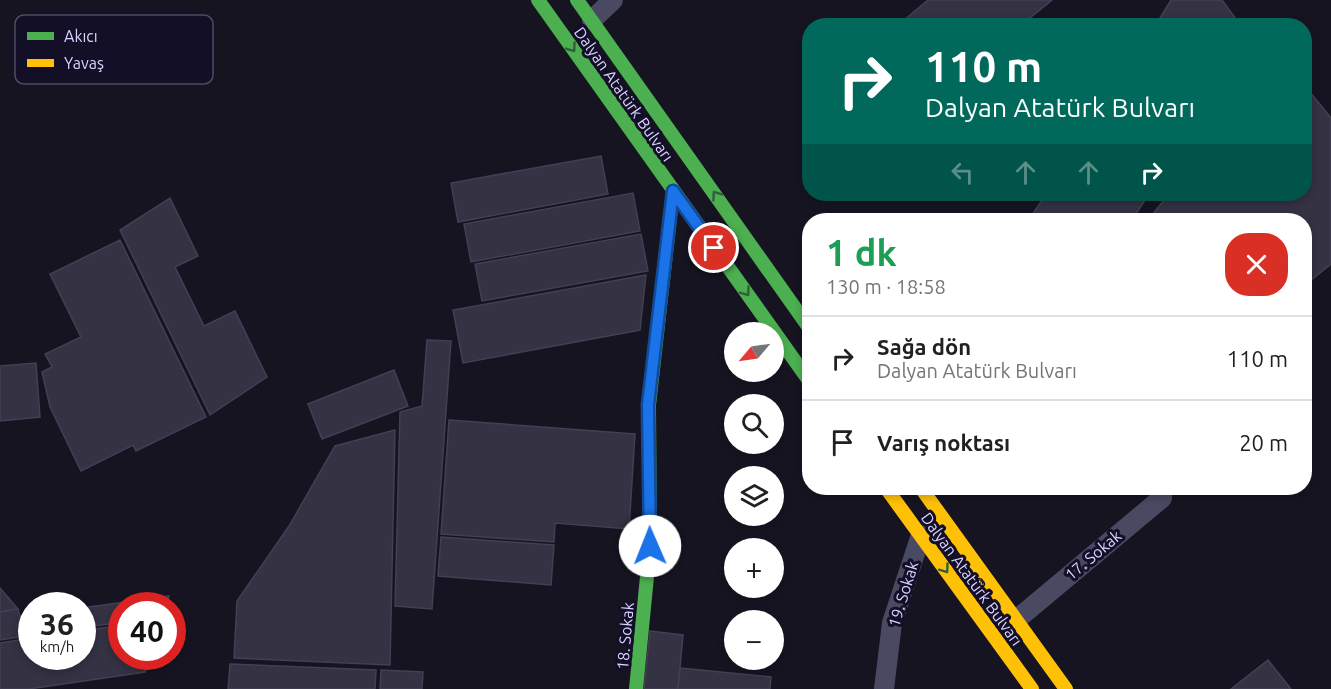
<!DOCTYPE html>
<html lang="tr">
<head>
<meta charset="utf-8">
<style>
  body { margin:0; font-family:Ubuntu,sans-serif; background:#f6f6f6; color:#202124; height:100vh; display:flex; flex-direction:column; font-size:22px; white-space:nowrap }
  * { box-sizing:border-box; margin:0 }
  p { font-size:20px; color:#757577 }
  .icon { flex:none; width:33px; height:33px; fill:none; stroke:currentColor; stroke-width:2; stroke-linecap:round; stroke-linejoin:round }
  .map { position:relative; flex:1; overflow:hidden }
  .drawer { position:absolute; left:802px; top:213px; width:510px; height:282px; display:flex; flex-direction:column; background:#fff; border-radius:24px; box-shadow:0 3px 9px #0003 }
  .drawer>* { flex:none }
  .hud { position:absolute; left:802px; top:18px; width:510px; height:183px; border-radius:24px; box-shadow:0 3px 9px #0003; background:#00695c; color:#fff; overflow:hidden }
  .needle { width:39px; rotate:241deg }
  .buttons { position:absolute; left:724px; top:322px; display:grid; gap:12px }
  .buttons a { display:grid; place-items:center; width:60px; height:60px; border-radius:50%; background:#fff; box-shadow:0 3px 9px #0003; font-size:30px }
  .speed { position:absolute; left:18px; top:592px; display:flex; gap:12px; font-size:30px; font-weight:700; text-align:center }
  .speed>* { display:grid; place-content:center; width:78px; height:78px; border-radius:50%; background:#fff; box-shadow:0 3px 9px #0003; line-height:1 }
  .speed small { font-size:15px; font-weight:400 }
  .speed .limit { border:9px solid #d22; background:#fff; color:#111 }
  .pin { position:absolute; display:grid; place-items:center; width:51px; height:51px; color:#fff; margin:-26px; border:3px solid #fff; border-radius:50%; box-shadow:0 2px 6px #0007 }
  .me { position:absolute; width:66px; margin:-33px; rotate:359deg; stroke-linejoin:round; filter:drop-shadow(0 0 4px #0008) }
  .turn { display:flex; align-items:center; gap:21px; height:126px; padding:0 24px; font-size:27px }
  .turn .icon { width:78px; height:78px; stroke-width:2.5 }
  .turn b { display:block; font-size:42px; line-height:51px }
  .lanes { display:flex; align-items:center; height:57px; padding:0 24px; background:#0003; justify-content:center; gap:30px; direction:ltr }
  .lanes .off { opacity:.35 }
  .round { display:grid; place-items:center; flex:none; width:63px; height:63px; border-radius:24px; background:#f6f6f6 }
  .summary { display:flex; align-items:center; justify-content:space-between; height:102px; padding:0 24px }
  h1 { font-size:36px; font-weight:700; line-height:45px; color:#1e9e55 }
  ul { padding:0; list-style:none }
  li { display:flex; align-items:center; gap:18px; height:84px; padding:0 24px; border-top:2px solid #e0e0e0 }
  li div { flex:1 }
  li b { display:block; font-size:22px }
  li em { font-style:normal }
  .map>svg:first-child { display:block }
  .building { fill:#343243; stroke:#433f54; stroke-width:1.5 }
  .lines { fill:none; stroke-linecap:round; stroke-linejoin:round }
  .street { stroke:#4a4962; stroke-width:20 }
  .fast { stroke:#4caf50; stroke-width:14 }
  .slow { stroke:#ffc107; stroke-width:14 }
  .oneway { stroke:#305f3b }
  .route-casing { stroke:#114b97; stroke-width:15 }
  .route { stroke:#1a73e8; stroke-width:10 }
  .labels { text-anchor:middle; stroke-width:6; stroke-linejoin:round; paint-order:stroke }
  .street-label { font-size:16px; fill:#d9d4ff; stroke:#130f26 }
  .key { fill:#130f26; stroke:#4e4a67; stroke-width:1.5 }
  .key-label { font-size:16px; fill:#d9d4ff }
</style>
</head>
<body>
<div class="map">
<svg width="1331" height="689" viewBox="0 0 1331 689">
  <rect width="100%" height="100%" fill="#161421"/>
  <g class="building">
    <polygon points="928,0 1052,0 1020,26 897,26"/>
    <polygon points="1171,0 1222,0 1241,26 1155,26"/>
    <polygon points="1305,86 1331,118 1331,264 1305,285 1305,220 1148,220 1169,194 1305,194"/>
    <polygon points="601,156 608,194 458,222 451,183"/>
    <polygon points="633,193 640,231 471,262 464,224"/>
    <polygon points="1046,194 1149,194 1132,220 1033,220 1030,218"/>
    <polygon points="170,198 198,256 175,267 204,326 235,311 267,377 210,415 120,230"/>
    <polygon points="641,234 648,271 482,301 475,264"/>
    <polygon points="120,240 206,417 136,451 133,445 81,471 50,407 42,372 52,367 45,354 81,337 50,274"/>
    <polygon points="646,275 640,330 463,363 453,310"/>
    <polygon points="427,340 451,341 432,609 395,606 400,412 422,406"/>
    <polygon points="36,363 40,417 0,421 0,366"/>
    <polygon points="394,370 408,406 322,439 308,404"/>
    <polygon points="449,420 635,434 629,529 555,523 554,542 441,534"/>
    <polygon points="395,430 390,665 234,658 237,601 289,526 335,446"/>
    <polygon points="441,537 554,545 551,585 438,576"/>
    <polygon points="0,588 18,609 0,612"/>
    <polygon points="169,596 166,606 122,606 122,622 82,628 82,608"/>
    <polygon points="18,609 20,617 32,616 32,635 0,640 0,612"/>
    <polygon points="122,625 122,657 149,657 145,672 29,689 0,689 0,643 32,638 32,657 82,657 82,631"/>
    <polygon points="650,631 683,635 678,689 644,689"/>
    <polygon points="1268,660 1291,689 1231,689"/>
    <polygon points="230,664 376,670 375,689 228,689"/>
    <polygon points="680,668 771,677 770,689 678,689"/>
    <polygon points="381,670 423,672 422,689 380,689"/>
  </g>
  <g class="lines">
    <g class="street">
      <polyline points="592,20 613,0"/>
      <polyline points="1016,620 1162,498 1157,488"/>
      <polyline points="884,689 892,623 921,535"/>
    </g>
    <g class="fast">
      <polyline points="538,0 810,382"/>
      <polyline points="577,0 810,329"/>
      <polyline points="636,689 650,546 649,405 673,191"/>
    </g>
    <g class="slow">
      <polyline points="886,488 1032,689"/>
      <polyline points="921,488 1066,689"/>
    </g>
  </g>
  <defs><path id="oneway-chevron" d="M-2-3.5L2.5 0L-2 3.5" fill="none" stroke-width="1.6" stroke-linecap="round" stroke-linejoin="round" transform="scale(1.5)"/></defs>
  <g class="oneway">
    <use href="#oneway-chevron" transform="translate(572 48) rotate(55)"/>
    <use href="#oneway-chevron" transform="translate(716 195) rotate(-125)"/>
    <use href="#oneway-chevron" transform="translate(746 292) rotate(54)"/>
    <use href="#oneway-chevron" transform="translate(945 569) rotate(54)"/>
  </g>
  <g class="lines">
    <defs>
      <polyline id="route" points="650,546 648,405 673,191 714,248"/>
    </defs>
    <use href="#route" class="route-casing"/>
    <use href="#route" class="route"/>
  </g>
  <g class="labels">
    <g class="street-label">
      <text transform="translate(624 94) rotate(55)" y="6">Dalyan Atatürk Bulvarı</text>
      <text transform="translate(1093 555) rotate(-40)" y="6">17. Sokak</text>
      <text transform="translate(972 579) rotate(54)" y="6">Dalyan Atatürk Bulvarı</text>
      <text transform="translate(903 594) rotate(-73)" y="6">19. Sokak</text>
      <text transform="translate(625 636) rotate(-85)" y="6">18. Sokak</text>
    </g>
  </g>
  <rect x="15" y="15" width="198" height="69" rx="9" class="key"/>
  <rect x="27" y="32" width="27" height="8" fill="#4caf50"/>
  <rect x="27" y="59" width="27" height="8" fill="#ffc107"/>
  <g class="key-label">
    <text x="64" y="42">Akıcı</text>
    <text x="64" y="69">Yavaş</text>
  </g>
</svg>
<div class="buttons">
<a><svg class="needle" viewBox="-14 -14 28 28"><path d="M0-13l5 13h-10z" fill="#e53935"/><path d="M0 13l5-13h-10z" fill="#757577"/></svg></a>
<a><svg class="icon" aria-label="search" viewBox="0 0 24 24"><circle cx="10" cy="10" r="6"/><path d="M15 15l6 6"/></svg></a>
<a><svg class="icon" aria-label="layers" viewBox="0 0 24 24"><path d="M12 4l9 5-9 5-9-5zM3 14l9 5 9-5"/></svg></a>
<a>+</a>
<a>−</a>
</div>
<div class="speed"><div>36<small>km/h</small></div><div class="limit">40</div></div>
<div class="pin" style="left:714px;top:248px;background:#d93025"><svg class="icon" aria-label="arrive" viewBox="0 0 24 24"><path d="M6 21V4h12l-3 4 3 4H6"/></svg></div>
<svg class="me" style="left:650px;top:546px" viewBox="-20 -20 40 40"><circle r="19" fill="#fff"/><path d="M0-13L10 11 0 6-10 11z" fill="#1a73e8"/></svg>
<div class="hud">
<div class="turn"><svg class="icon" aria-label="right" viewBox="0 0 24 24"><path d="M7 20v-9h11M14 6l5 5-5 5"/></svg><div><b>110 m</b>Dalyan Atatürk Bulvarı</div></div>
<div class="lanes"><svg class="icon off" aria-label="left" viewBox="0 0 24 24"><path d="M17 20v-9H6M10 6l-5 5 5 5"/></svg><svg class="icon off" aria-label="ahead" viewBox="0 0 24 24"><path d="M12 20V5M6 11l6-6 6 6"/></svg><svg class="icon off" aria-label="ahead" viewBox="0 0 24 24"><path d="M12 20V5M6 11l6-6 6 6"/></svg><svg class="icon" aria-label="right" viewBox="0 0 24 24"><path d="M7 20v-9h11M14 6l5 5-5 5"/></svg></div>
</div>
<section class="drawer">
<div class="summary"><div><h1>1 dk</h1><p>130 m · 18:58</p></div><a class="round" style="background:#d93025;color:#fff"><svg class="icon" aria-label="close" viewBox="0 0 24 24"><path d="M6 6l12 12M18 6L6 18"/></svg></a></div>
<ul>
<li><svg class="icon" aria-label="right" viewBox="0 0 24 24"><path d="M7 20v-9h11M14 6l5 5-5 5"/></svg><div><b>Sağa dön</b><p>Dalyan Atatürk Bulvarı</p></div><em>110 m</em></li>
<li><svg class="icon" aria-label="arrive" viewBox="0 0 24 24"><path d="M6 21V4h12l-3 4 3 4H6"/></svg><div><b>Varış noktası</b></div><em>20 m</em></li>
</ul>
</section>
</div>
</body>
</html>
